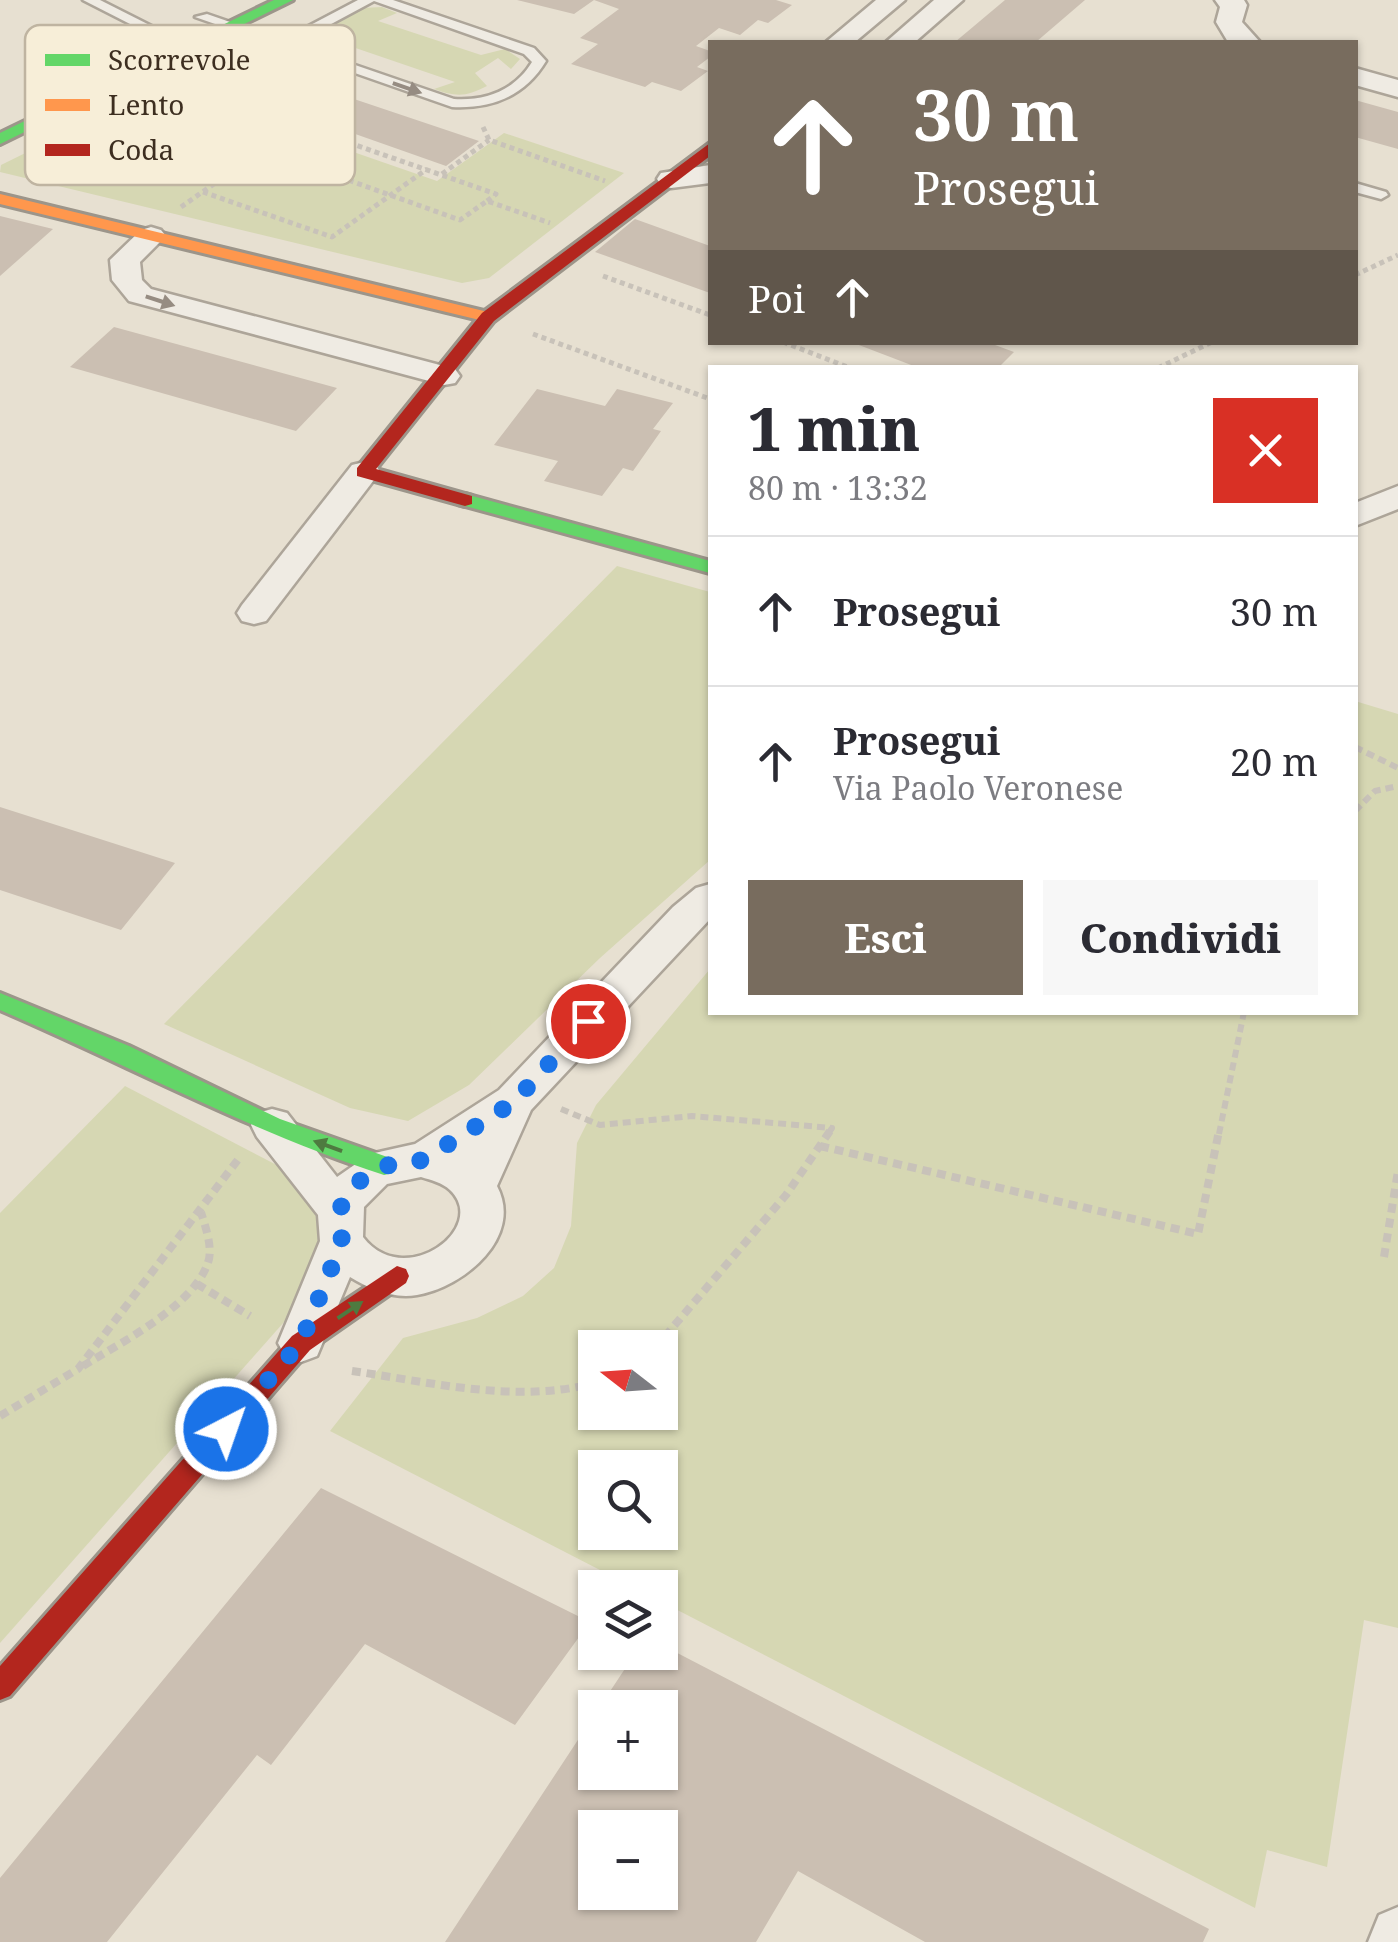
<!DOCTYPE html>
<html lang="it">
<head>
<meta charset="utf-8">
<style>
  body { margin:0; font-family:"Noto Serif",serif; background:#f7f7f7; color:#2b2b33; height:100vh; display:flex; flex-direction:column; font-size:38px; white-space:nowrap }
  * { box-sizing:border-box; margin:0 }
  p { font-size:32px; color:#7c7c81 }
  .icon { flex:none; width:55px; height:55px; fill:none; stroke:currentColor; stroke-width:2; stroke-linecap:round; stroke-linejoin:round }
  .map { position:relative; flex:1; overflow:hidden }
  .details { position:absolute; left:708px; top:365px; width:650px; height:650px; display:flex; flex-direction:column; background:#fff; border-radius:0px; box-shadow:0 2px 8px #0004 }
  .details>* { flex:none }
  .top-card { position:absolute; left:708px; top:40px; width:650px; height:305px; border-radius:0px; box-shadow:0 2px 8px #0004; background:#786c5e; color:#fff; overflow:hidden }
  .needle { width:65px; rotate:287deg }
  .controls { position:absolute; left:578px; top:1330px; display:grid; gap:20px }
  .controls a { display:grid; place-items:center; width:100px; height:100px; border-radius:0px; background:#fff; box-shadow:0 2px 8px #0004; font-size:50px }
  .pin { position:absolute; display:grid; place-items:center; width:85px; height:85px; color:#fff; margin:-42px; border:5px solid #fff; border-radius:50%; box-shadow:0 2px 10px #0007 }
  .me { position:absolute; width:110px; margin:-55px; rotate:41deg; stroke-linejoin:round; filter:drop-shadow(0 0 8px #0008) }
  .turn { display:flex; align-items:center; gap:35px; height:210px; padding:0 40px; font-size:45px }
  .turn .icon { width:130px; height:130px; stroke-width:2.5 }
  .turn b { display:block; font-size:70px; line-height:85px }
  .then { display:flex; align-items:center; height:95px; padding:0 40px; background:#0003; gap:20px; font-size:38px }
  .round { display:grid; place-items:center; flex:none; width:105px; height:105px; border-radius:0px; background:#f7f7f7 }
  .overview { display:flex; align-items:center; justify-content:space-between; height:170px; padding:0 40px }
  h1 { font-size:60px; font-weight:800; line-height:75px }
  .primary-button { display:flex; gap:20px; margin-top:auto; padding:20px 40px }
  .primary-button a { flex:1; height:115px; border-radius:0px; background:#786c5e; color:#fff; font-size:40px; font-weight:800; line-height:115px; text-align:center }
  .primary-button a+a { background:#f7f7f7; color:#2b2b33 }
  ul { padding:0; list-style:none }
  li { display:flex; align-items:center; gap:30px; height:150px; padding:0 40px; border-top:2px solid #e1e1e2 }
  li div { flex:1 }
  li b { display:block; font-size:38px }
  li em { font-style:normal }
  .map>svg:first-child { display:block }
  .green { fill:#d6d7b3; fill-rule:evenodd }
  .building { fill:#cbbfb2; fill-rule:evenodd }
  .lines { fill:none; stroke-linecap:round; stroke-linejoin:round }
  .lane-casing { stroke:#ada599; stroke-width:5 }
  .street-casing { stroke:#ada599; stroke-width:5 }
  .fast-casing { stroke:#9c958a; stroke-width:6 }
  .slow-casing { stroke:#9c958a; stroke-width:6 }
  .jam-casing { stroke:#9c958a; stroke-width:6 }
  .path-far2 { stroke:#c8c2b9; stroke-width:5; stroke-dasharray:5 4; stroke-linecap:butt }
  .path-far1 { stroke:#c8c2b9; stroke-width:6; stroke-dasharray:8 5; stroke-linecap:butt }
  .path { stroke:#c8c2b9; stroke-width:8; stroke-dasharray:9 6; stroke-linecap:butt }
  .lane { fill:#efebe3; fill-rule:evenodd }
  .street { fill:#efebe3; fill-rule:evenodd }
  .fast { fill:#63d668; fill-rule:evenodd }
  .slow { fill:#ff974d; fill-rule:evenodd }
  .jam { fill:#b3261e; fill-rule:evenodd }
  .oneway { fill:#968c82 }
  .oneway2 { fill:#4e7a40 }
  .route { stroke:#1a73e8; stroke-width:18; stroke-dasharray:0 32.4 }
  .key { fill:#f7eed8; stroke:#bfb4a1; stroke-width:2.5 }
  .key-label { font-size:28px; fill:#3d2e20 }
</style>
</head>
<body>
<div class="map">
<svg width="1398" height="1942" viewBox="0 0 1398 1942">
  <rect width="100%" height="100%" fill="#e7e0d1"/>
  <g class="green">
    <path d="M382,7L397,13L378,21L481,55L505,49L520,59L511,69L498,58L475,73L487,86C466,97 456,97 434,89L455,82L338,42L313,48L306,44V35L362,8Z"/>
    <polygon points="204,67 266,86 267,98 244,114 437,181 504,133 624,173 489,278 462,283 0,172 1,165 74,129 143,155 181,130 126,108"/>
    <polygon points="617,566 710,592 710,860 600,958 469,1085 408,1121 350,1108 164,1024"/>
    <path d="M1355,701L1398,714V1628L1364,1620L1327,1867L1267,1850L1255,1908L660,1601V1588L633,1587L330,1431L403,1338L477,1318L523,1296L554,1268L571,1226L577,1143L596,1105L710,969V1012H1355ZM595,1348H660V1412H595ZM595,1468H660V1532H595Z"/>
    <path d="M125,1086L294,1174C326,1216 323,1248 307,1296L0,1643V1213Z"/>
  </g>
  <g class="building">
    <polygon points="517,0 776,0 792,5 768,23 758,20 740,35 719,28 696,46 710,51 710,57 697,67 708,71 681,91 652,82 645,87 571,64 598,44 580,38 619,9 594,0 574,14"/>
    <polygon points="1005,0 1085,0 1036,42 955,42"/>
    <polygon points="289,94 337,110 354,99 479,141 446,166 273,105"/>
    <polygon points="1355,100 1398,112 1398,149 1355,137"/>
    <polygon points="0,216 53,229 0,276"/>
    <polygon points="635,219 710,246 710,293 595,252"/>
    <polygon points="114,327 337,388 296,431 70,367"/>
    <polygon points="851,342 987,342 1014,352 998,368 919,368"/>
    <polygon points="537,389 605,406 617,389 673,403 653,429 661,431 633,471 623,468 602,496 544,481 558,461 494,445"/>
    <polygon points="0,807 175,863 121,930 0,890"/>
    <polygon points="321,1488 590,1622 515,1725 365,1644 271,1765 257,1755 107,1942 0,1942 0,1878"/>
    <path d="M660,1644L1209,1929L1203,1942H925L798,1871L756,1942H445L595,1714V1772H660V1708H599L636,1652H660ZM595,1828H660V1892H595Z"/>
  </g>
  <g class="lines">
    <defs>
      <g id="lane">
        <polygon points="83,0 100,0 195,48 183,51"/>
        <path d="M358,0H393L534,48L546,61C525,96 492,109 452,107L195,17L207,14L282,40ZM374,1L524,54L532,62C515,90 486,101 454,99L294,44Z"/>
        <polygon points="1355,183 1386,192 1388,195 1381,199 1355,192"/>
      </g>
      <g id="street">
        <polygon points="876,0 905,0 855,42 826,42"/>
        <polygon points="934,0 963,0 915,42 886,42"/>
        <polygon points="1215,0 1244,0 1247,5 1242,22 1260,42 1228,42 1216,22 1220,7"/>
        <polygon points="1355,68 1398,80 1398,97 1355,85"/>
        <polygon points="710,165 710,183 671,188 661,185 657,179 661,173"/>
        <polygon points="151,227 161,230 166,236 140,262 142,280 151,289 455,369 460,376 455,383 444,385 129,301 112,280 110,260 141,230"/>
        <polygon points="364,462 376,465 380,472 266,621 254,624 242,621 237,613 242,605 352,465"/>
        <polygon points="1398,486 1398,509 1355,526 1355,503"/>
        <path d="M710,884V919L531,1110L497,1186C524,1237 464,1287 417,1295C392,1299 370,1289 350,1277L317,1356L301,1362L285,1356L278,1343L320,1241L318,1215L257,1137L251,1125L257,1113L272,1109L287,1113L337,1177L370,1154L415,1144L499,1090L673,907L696,888ZM421,1177C431,1180 443,1183 450,1190C490,1228 404,1291 363,1237L364,1207L387,1184Z"/>
        <polygon points="1398,1907 1398,1942 1368,1942 1379,1915"/>
      </g>
      <g id="fast">
        <polygon points="274,0 293,0 0,144 0,133"/>
        <polygon points="465,494 710,561 710,573 458,504 458,496"/>
        <path d="M0,993L129,1046L280,1119L393,1159L396,1166L393,1173L384,1175C251,1132 128,1065 0,1010Z"/>
      </g>
      <polygon id="slow" points="0,194 488,312 497,317 488,322 0,204"/>
      <g id="jam">
        <polygon points="710,143 710,156 494,321 376,469 472,496 472,504 465,506 357,476 357,468 482,313"/>
        <polygon points="397,1266 406,1269 409,1276 406,1283 310,1350 10,1696 0,1700 0,1666 292,1336"/>
      </g>
    </defs>
    <use href="#lane" class="lane-casing"/>
    <use href="#street" class="street-casing"/>
    <use href="#fast" class="fast-casing"/>
    <use href="#slow" class="slow-casing"/>
    <use href="#jam" class="jam-casing"/>
    <g class="path-far2">
      <polyline points="128,117 199,143 186,152 233,169"/>
      <polyline points="298,125 496,194 487,201"/>
      <polyline points="483,127 489,140 605,181"/>
      <polyline points="264,150 460,220 487,201 550,223"/>
      <polyline points="442,174 489,140"/>
      <polyline points="203,192 332,237 427,169"/>
      <polyline points="181,207 298,125 256,111 289,89 233,70 236,68"/>
      <polyline points="1355,275 1398,255"/>
      <polyline points="603,276 710,315"/>
      <polyline points="533,334 710,399"/>
      <polyline points="783,342 850,368"/>
      <polyline points="1158,368 1212,342"/>
    </g>
    <g class="path-far1">
      <polyline points="1355,747 1398,768"/>
      <polyline points="1355,811 1375,791 1398,786"/>
      <polyline points="561,1109 600,1125 692,1116 832,1128 828,1134"/>
      <polyline points="1219,1134 1244,1012"/>
    </g>
    <g class="path">
      <polyline points="820,1146 1198,1234 1219,1131"/>
      <polyline points="1384,1257 1398,1171"/>
      <polyline points="197,1284 250,1316"/>
      <polyline points="655,1348 786,1195 830,1131"/>
      <path d="M83,1366C120,1343 198,1304 209,1259C212,1244 205,1226 201,1212"/>
      <path d="M352,1371C430,1382 517,1404 595,1383"/>
      <polyline points="0,1416 78,1369 240,1157"/>
    </g>
    <use href="#lane" class="lane"/>
    <use href="#street" class="street"/>
    <use href="#fast" class="fast"/>
    <use href="#slow" class="slow"/>
    <use href="#jam" class="jam"/>
  </g>
  <defs><path id="oneway-solid" d="M-6-.8H1V-3.2L6.5 0L1 3.2V.8H-6Z" transform="scale(2.5)"/></defs>
  <g class="oneway">
    <use href="#oneway-solid" transform="translate(407 88) rotate(19)"/>
    <use href="#oneway-solid" transform="translate(160 301) rotate(18)"/>
  </g>
  <g class="oneway2">
    <use href="#oneway-solid" transform="translate(328 1146) rotate(-160)"/>
    <use href="#oneway-solid" transform="translate(350 1310) rotate(-34)"/>
  </g>
  <g class="lines">
    <polyline class="route" points="226,1429 301,1342 342,1242 339,1211 348,1193 364,1177 384,1166 423,1160 514,1102 588,1021"/>
  </g>
  <rect x="25" y="25" width="330" height="160" rx="15" class="key"/>
  <rect x="45" y="54" width="45" height="12" fill="#63d668"/>
  <rect x="45" y="99" width="45" height="12" fill="#ff974d"/>
  <rect x="45" y="144" width="45" height="12" fill="#b3261e"/>
  <g class="key-label">
    <text x="108" y="70">Scorrevole</text>
    <text x="108" y="115">Lento</text>
    <text x="108" y="160">Coda</text>
  </g>
</svg>
<div class="controls">
<a><svg class="needle" viewBox="-14 -14 28 28"><path d="M0-13l5 13h-10z" fill="#e53935"/><path d="M0 13l5-13h-10z" fill="#7c7c81"/></svg></a>
<a><svg class="icon" aria-label="search" viewBox="0 0 24 24"><circle cx="10" cy="10" r="6"/><path d="M15 15l6 6"/></svg></a>
<a><svg class="icon" aria-label="layers" viewBox="0 0 24 24"><path d="M12 4l9 5-9 5-9-5zM3 14l9 5 9-5"/></svg></a>
<a>+</a>
<a>−</a>
</div>
<div class="pin" style="left:588px;top:1021px;background:#d93025"><svg class="icon" aria-label="arrive" viewBox="0 0 24 24"><path d="M6 21V4h12l-3 4 3 4H6"/></svg></div>
<svg class="me" style="left:226px;top:1429px" viewBox="-20 -20 40 40"><circle r="17" fill="#1a73e8" stroke="#fff" stroke-width="3"/><path d="M0-11L8 9 0 5-8 9z" fill="#fff"/></svg>
<div class="top-card">
<div class="turn"><svg class="icon" aria-label="ahead" viewBox="0 0 24 24"><path d="M12 20V5M6 11l6-6 6 6"/></svg><div><b>30 m</b>Prosegui</div></div>
<div class="then">Poi<svg class="icon" aria-label="ahead" viewBox="0 0 24 24"><path d="M12 20V5M6 11l6-6 6 6"/></svg></div>
</div>
<section class="details">
<div class="overview"><div><h1>1 min</h1><p>80 m · 13:32</p></div><a class="round" style="background:#d93025;color:#fff"><svg class="icon" aria-label="close" viewBox="0 0 24 24"><path d="M6 6l12 12M18 6L6 18"/></svg></a></div>
<ul>
<li><svg class="icon" aria-label="ahead" viewBox="0 0 24 24"><path d="M12 20V5M6 11l6-6 6 6"/></svg><div><b>Prosegui</b></div><em>30 m</em></li>
<li><svg class="icon" aria-label="ahead" viewBox="0 0 24 24"><path d="M12 20V5M6 11l6-6 6 6"/></svg><div><b>Prosegui</b><p>Via Paolo Veronese</p></div><em>20 m</em></li>
</ul>
<div class="primary-button"><a>Esci</a><a>Condividi</a></div>
</section>
</div>
</body>
</html>
